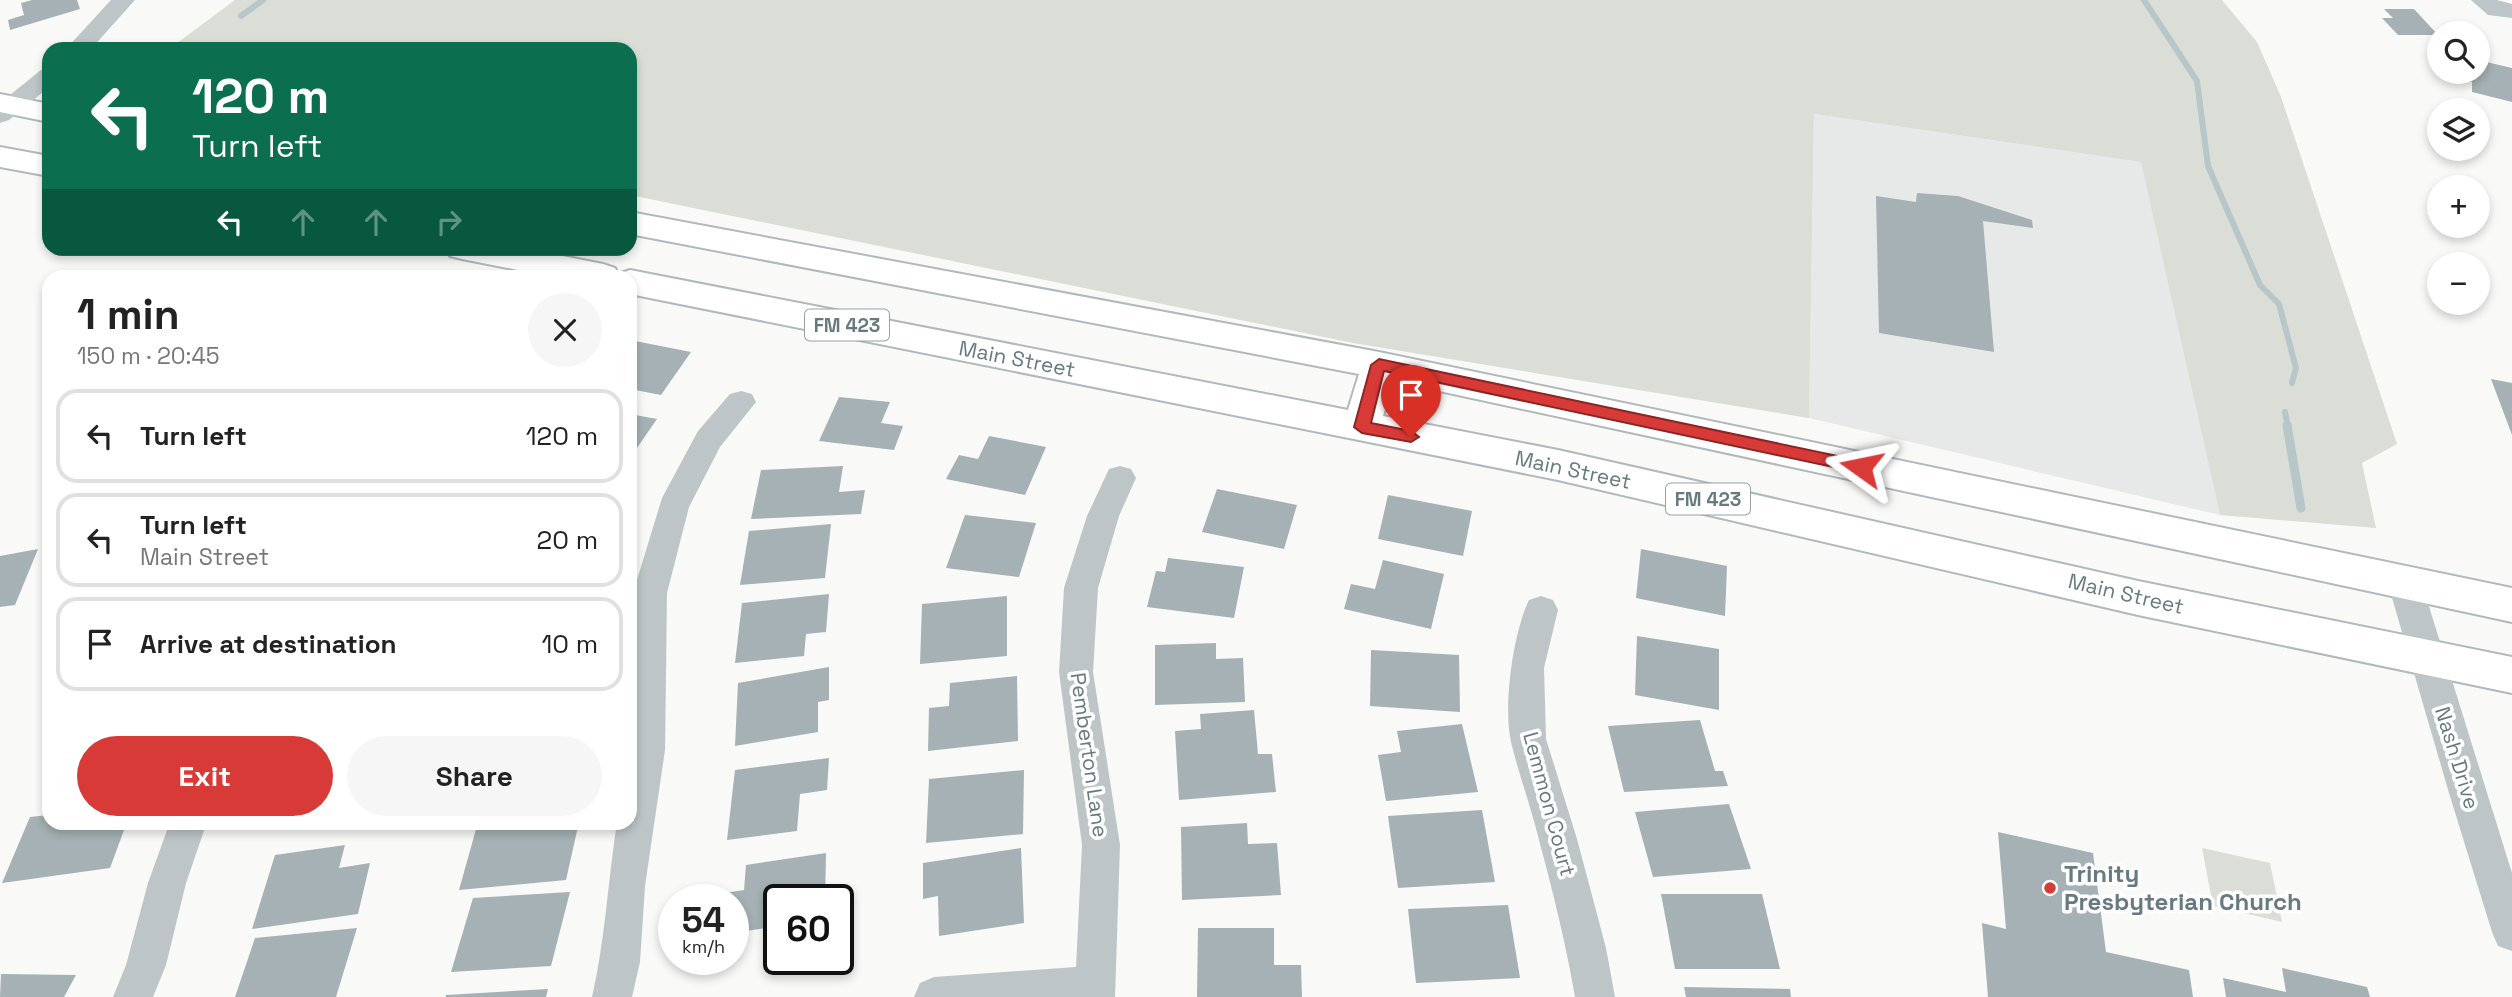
<!DOCTYPE html>
<html lang="en">
<head>
<meta charset="utf-8">
<style>
  body { margin:0; font-family:"Space Grotesk",sans-serif; background:#f6f6f6; color:#222; height:100vh; display:flex; flex-direction:column; font-size:26px; white-space:nowrap }
  * { box-sizing:border-box; margin:0 }
  p { font-size:23px; color:#767676 }
  .icon { flex:none; width:38px; height:38px; fill:none; stroke:currentColor; stroke-width:2; stroke-linecap:round; stroke-linejoin:round }
  .map { position:relative; flex:1; overflow:hidden }
  .sheet { position:absolute; left:42px; top:270px; width:595px; height:560px; display:flex; flex-direction:column; background:#fff; border-radius:21px; box-shadow:0 4px 10px #0003 }
  .sheet>* { flex:none }
  .banner { position:absolute; left:42px; top:42px; width:595px; height:214px; border-radius:21px; box-shadow:0 4px 10px #0003; background:#0b6e4f; color:#fff; overflow:hidden }
  .tools { position:absolute; left:2427px; top:21px; display:grid; gap:14px }
  .tools a { display:grid; place-items:center; width:63px; height:63px; border-radius:50%; background:#fff; box-shadow:0 4px 10px #0003; font-size:35px }
  .speed { position:absolute; left:658px; top:884px; display:flex; gap:14px; font-size:35px; font-weight:700; text-align:center }
  .speed>* { display:grid; place-content:center; width:91px; height:91px; border-radius:50%; background:#fff; box-shadow:0 4px 10px #0003; line-height:1 }
  .speed small { font-size:18px; font-weight:400 }
  .speed .limit { border:4px solid #111; border-radius:10px; background:#fff; color:#111 }
  .pin { position:absolute; display:grid; place-items:center; width:60px; height:60px; color:#fff; margin:-72px -30px; border-radius:50% 50% 50% 0; rotate:-45deg; box-shadow:0 0 7px #0007 }
  .pin .icon { rotate:45deg }
  .me { position:absolute; width:77px; margin:-38px; rotate:282deg; stroke-linejoin:round; filter:drop-shadow(0 0 5px #0008) }
  .turn { display:flex; align-items:center; gap:24px; height:147px; padding:0 35px; font-size:32px }
  .turn .icon { width:91px; height:91px; stroke-width:2.5 }
  .turn b { display:block; font-size:49px; line-height:60px }
  .lanes { display:flex; align-items:center; height:66px; padding:0 35px; background:#0003; justify-content:center; gap:35px; direction:ltr }
  .lanes .off { opacity:.35 }
  .round { display:grid; place-items:center; flex:none; width:74px; height:74px; border-radius:37px; background:#f6f6f6 }
  .head { display:flex; align-items:center; justify-content:space-between; height:119px; padding:0 35px }
  h1 { font-size:42px; font-weight:600; line-height:52px }
  .action { display:flex; gap:14px; margin-top:auto; padding:14px 35px }
  .action a { flex:1; height:80px; border-radius:42px; background:#d83a38; color:#fff; font-size:28px; font-weight:600; line-height:80px; text-align:center }
  .action a+a { background:#f6f6f6; color:#222 }
  ul { padding:0; list-style:none }
  li { display:flex; align-items:center; gap:21px; height:94px; margin:0 14px 10px; padding:0 21px; border:4px solid #e0e0e0; border-radius:21px }
  li div { flex:1 }
  li b { display:block; font-size:26px }
  li em { font-style:normal }
  .map>svg:first-child { display:block }
  .built { fill:#e7e9e8 }
  .green { fill:#daded6 }
  .lines { fill:none; stroke-linecap:round; stroke-linejoin:round }
  .stream-far1 { stroke:#b7c6c8; stroke-width:6 }
  .stream { stroke:#b7c6c8; stroke-width:9 }
  .building { fill:#a5b1b4 }
  .major-casing { stroke:#b2b9bb; stroke-width:4 }
  .minor { fill:#bec5c6; fill-rule:evenodd }
  .major { fill:#fff; fill-rule:evenodd }
  .route { fill:#d83a38; stroke:#8c2624; stroke-width:2 }
  .poi-dot { fill:#d83a38; stroke:#fff; stroke-width:2.5 }
  .labels { text-anchor:middle; stroke-width:7; stroke-linejoin:round; paint-order:stroke }
  .shield { fill:#fff; stroke:#94a2a6; stroke-width:2 }
  .shield-label { font-size:19px; font-weight:bold; fill:#667a80 }
  .street-label { font-size:21px; fill:#667a80; stroke:#fff }
  .near-poi-label { font-size:24px; font-weight:bold; fill:#667a80; stroke:#fff; text-anchor:start }
</style>
</head>
<body>
<div class="map">
<svg width="2512" height="997" viewBox="0 0 2512 997">
  <rect width="100%" height="100%" fill="#f9f9f7"/>
  <polygon class="built" points="1814,114 2142,162 2220,515 1809,418"/>
  <g class="green">
    <polygon points="235,0 2222,0 2257,42 2281,97 2397,444 2362,463 2376,528 2220,515 2141,162 1814,114 1809,418 1353,343 630,195 630,49 169,49"/>
    <polygon points="2202,848 2270,863 2282,922 2213,906"/>
  </g>
  <g class="lines">
    <g class="stream-far1">
      <polyline points="2144,0 2197,81 2208,166 2260,285 2279,304 2296,368 2292,383"/>
      <polyline points="241,16 263,0"/>
      <polyline points="2285,412 2288,427"/>
    </g>
    <polyline class="stream" points="2287,425 2301,508"/>
  </g>
  <g class="building">
    <polygon points="32,0 77,0 80,9 10,30 8,20 24,15 21,3"/>
    <polygon points="2384,9 2414,9 2438,35 2398,35 2382,18 2393,18"/>
    <polygon points="2478,60 2512,68 2512,102 2472,92 2472,82 2459,79 2459,72 2478,72"/>
    <polygon points="1917,193 1958,196 2032,220 2033,228 1983,221 1994,352 1879,333 1876,196 1916,202"/>
    <polygon points="630,340 691,352 661,395 630,389"/>
    <polygon points="2491,379 2512,383 2512,435"/>
    <polygon points="839,397 890,402 881,423 903,426 894,450 819,441"/>
    <polygon points="630,414 657,419 630,458"/>
    <polygon points="989,436 1046,447 1025,495 946,479 959,455 978,459"/>
    <polygon points="843,466 839,492 865,490 861,514 751,519 761,470"/>
    <polygon points="1217,489 1297,505 1284,549 1202,532"/>
    <polygon points="1388,495 1472,511 1463,556 1378,539"/>
    <polygon points="965,515 1036,523 1019,577 946,568"/>
    <polygon points="831,524 825,578 740,585 749,531"/>
    <polygon points="38,549 15,605 0,607 0,556"/>
    <polygon points="1641,549 1727,566 1725,616 1636,598"/>
    <polygon points="1168,558 1244,567 1234,618 1147,607 1156,571 1165,572"/>
    <polygon points="1383,560 1444,574 1431,629 1344,609 1351,584 1375,589"/>
    <polygon points="829,594 826,632 806,634 804,656 735,663 742,603"/>
    <polygon points="1007,596 1007,656 920,664 922,604"/>
    <polygon points="1637,636 1719,649 1719,710 1635,695"/>
    <polygon points="1216,643 1216,659 1243,658 1245,702 1155,705 1155,645"/>
    <polygon points="1371,650 1459,655 1460,712 1370,706"/>
    <polygon points="829,667 829,700 818,702 818,732 735,746 738,683"/>
    <polygon points="1017,676 1018,741 928,751 929,708 949,706 950,683"/>
    <polygon points="1254,710 1258,754 1272,754 1276,792 1179,800 1175,731 1201,729 1200,714"/>
    <polygon points="1700,720 1715,771 1723,771 1728,786 1624,792 1608,726"/>
    <polygon points="1462,724 1478,792 1386,801 1378,755 1401,752 1397,731"/>
    <polygon points="829,758 827,790 800,794 797,831 727,840 735,770"/>
    <polygon points="1024,770 1023,834 926,843 929,779"/>
    <polygon points="1729,804 1751,869 1653,877 1635,812"/>
    <polygon points="1482,810 1495,882 1398,888 1388,816"/>
    <polygon points="49,815 49,822 127,822 110,868 2,883 30,817"/>
    <polygon points="478,822 579,822 566,880 459,890"/>
    <polygon points="1247,823 1248,844 1277,843 1281,895 1182,900 1181,827"/>
    <polygon points="1998,832 2093,853 2106,952 2189,970 2193,997 1988,997 1982,923 2006,929"/>
    <polygon points="345,845 339,868 370,863 358,914 252,929 275,855"/>
    <polygon points="1021,848 1024,923 939,936 938,896 923,899 923,863"/>
    <polygon points="826,853 825,900 779,900 779,926 733,933 733,900 724,900 724,893 744,890 746,865"/>
    <polygon points="570,892 551,966 451,972 473,898"/>
    <polygon points="1661,894 1762,894 1780,969 1675,969"/>
    <polygon points="1508,905 1520,978 1416,983 1408,909"/>
    <polygon points="357,928 336,997 235,997 255,938"/>
    <polygon points="1198,928 1274,928 1274,965 1301,965 1302,997 1197,997"/>
    <polygon points="2282,968 2367,987 2370,997 2226,997 2223,978 2286,992"/>
    <polygon points="1,974 76,975 64,997 0,997"/>
    <polygon points="1684,987 1790,989 1791,997 1686,997"/>
    <polygon points="548,989 546,997 446,997 446,995"/>
  </g>
  <g class="lines">
    <defs>
      <g id="major">
        <polygon points="0,94 49,104 49,122 0,112"/>
        <polygon points="0,147 49,156 49,176 0,167"/>
        <polygon points="630,212 1379,352 2512,588 2512,622 1393,381 1383,416 1558,450 2138,581 2512,657 2512,693 2138,615 1558,480 630,294 630,276 548,276 462,259 450,256 446,248 522,248 603,264 615,268 618,274 630,270 1348,410 1359,374 630,234"/>
      </g>
    </defs>
    <use href="#major" class="major-casing"/>
    <g class="minor">
      <polygon points="111,0 135,0 91,49 66,49"/>
      <polygon points="2471,0 2497,0 2512,4 2512,18 2488,15"/>
      <polygon points="49,68 49,87 9,120 0,123 0,103 41,70"/>
      <path d="M741,391L752,394L756,402L720,447L689,507L667,593L665,750L645,886L640,962L632,997H592C605,940 608,881 617,822H630L633,593L662,498L698,431L730,394Z"/>
      <polygon points="1120,466 1131,469 1136,478 1119,516 1098,588 1093,672 1120,845 1115,997 914,997 920,983 934,977 1076,967 1082,845 1059,672 1064,588 1087,516 1109,469"/>
      <polygon points="2405,570 2417,574 2422,584 2512,873 2512,951 2498,946 2492,932 2449,793 2388,584 2393,574"/>
      <path d="M1541,596L1553,600L1558,610L1544,668L1546,739L1577,839L1606,948L1615,997H1575C1566,944 1553,892 1539,840C1531,807 1519,775 1511,742C1503,706 1513,633 1529,600Z"/>
      <polygon points="170,822 207,822 186,883 166,965 153,997 113,997 126,965 148,883"/>
    </g>
    <use href="#major" class="major"/>
  </g>
  <polygon class="route" points="1379,359 1861,461 1869,467 1861,473 1384,371 1371,423 1411,431 1419,437 1411,442 1362,433 1354,427 1371,365"/>
  <circle class="poi-dot" cx="2050" cy="888" r="7"/>
  <g class="labels">
    <g class="shield">
      <rect x="805" y="309.5" width="84" height="31" rx="5"/>
      <rect x="1666" y="483.5" width="84" height="31" rx="5"/>
    </g>
    <g class="shield-label">
      <text x="847" y="332">FM 423</text>
      <text x="1708" y="506">FM 423</text>
    </g>
    <g class="street-label">
      <text transform="translate(1017 359) rotate(11)" y="7">Main Street</text>
      <text transform="translate(1573 470) rotate(12)" y="7">Main Street</text>
      <text transform="translate(2126 594) rotate(13)" y="7">Main Street</text>
      <text transform="translate(1089 755) rotate(82)" y="7">Pemberton Lane</text>
      <text transform="translate(2457 758) rotate(73)" y="7">Nash Drive</text>
      <text transform="translate(1549 804) rotate(75)" y="7">Lemmon Court</text>
    </g>
    <g class="near-poi-label">
      <text x="2064" y="882">Trinity<tspan x="2064" dy="28">Presbyterian Church</tspan></text>
    </g>
  </g>
</svg>
<div class="tools">
<a><svg class="icon" aria-label="search" viewBox="0 0 24 24"><circle cx="10" cy="10" r="6"/><path d="M15 15l6 6"/></svg></a>
<a><svg class="icon" aria-label="layers" viewBox="0 0 24 24"><path d="M12 4l9 5-9 5-9-5zM3 14l9 5 9-5"/></svg></a>
<a>+</a>
<a>−</a>
</div>
<div class="speed"><div>54<small>km/h</small></div><div class="limit">60</div></div>
<div class="pin" style="left:1411px;top:437px;background:#d93025"><svg class="icon" aria-label="arrive" viewBox="0 0 24 24"><path d="M6 21V4h12l-3 4 3 4H6"/></svg></div>
<svg class="me" style="left:1861px;top:467px" viewBox="-20 -20 40 40"><path d="M0-17L14 15 0 8-14 15z" fill="#d83a38" stroke="#fff" stroke-width="4"/></svg>
<div class="banner">
<div class="turn"><svg class="icon" aria-label="left" viewBox="0 0 24 24"><path d="M17 20v-9H6M10 6l-5 5 5 5"/></svg><div><b>120 m</b>Turn left</div></div>
<div class="lanes"><svg class="icon" aria-label="left" viewBox="0 0 24 24"><path d="M17 20v-9H6M10 6l-5 5 5 5"/></svg><svg class="icon off" aria-label="ahead" viewBox="0 0 24 24"><path d="M12 20V5M6 11l6-6 6 6"/></svg><svg class="icon off" aria-label="ahead" viewBox="0 0 24 24"><path d="M12 20V5M6 11l6-6 6 6"/></svg><svg class="icon off" aria-label="right" viewBox="0 0 24 24"><path d="M7 20v-9h11M14 6l5 5-5 5"/></svg></div>
</div>
<section class="sheet">
<div class="head"><div><h1>1 min</h1><p>150 m · 20:45</p></div><a class="round"><svg class="icon" aria-label="close" viewBox="0 0 24 24"><path d="M6 6l12 12M18 6L6 18"/></svg></a></div>
<ul>
<li><svg class="icon" aria-label="left" viewBox="0 0 24 24"><path d="M17 20v-9H6M10 6l-5 5 5 5"/></svg><div><b>Turn left</b></div><em>120 m</em></li>
<li><svg class="icon" aria-label="left" viewBox="0 0 24 24"><path d="M17 20v-9H6M10 6l-5 5 5 5"/></svg><div><b>Turn left</b><p>Main Street</p></div><em>20 m</em></li>
<li><svg class="icon" aria-label="arrive" viewBox="0 0 24 24"><path d="M6 21V4h12l-3 4 3 4H6"/></svg><div><b>Arrive at destination</b></div><em>10 m</em></li>
</ul>
<div class="action"><a>Exit</a><a>Share</a></div>
</section>
</div>
</body>
</html>
